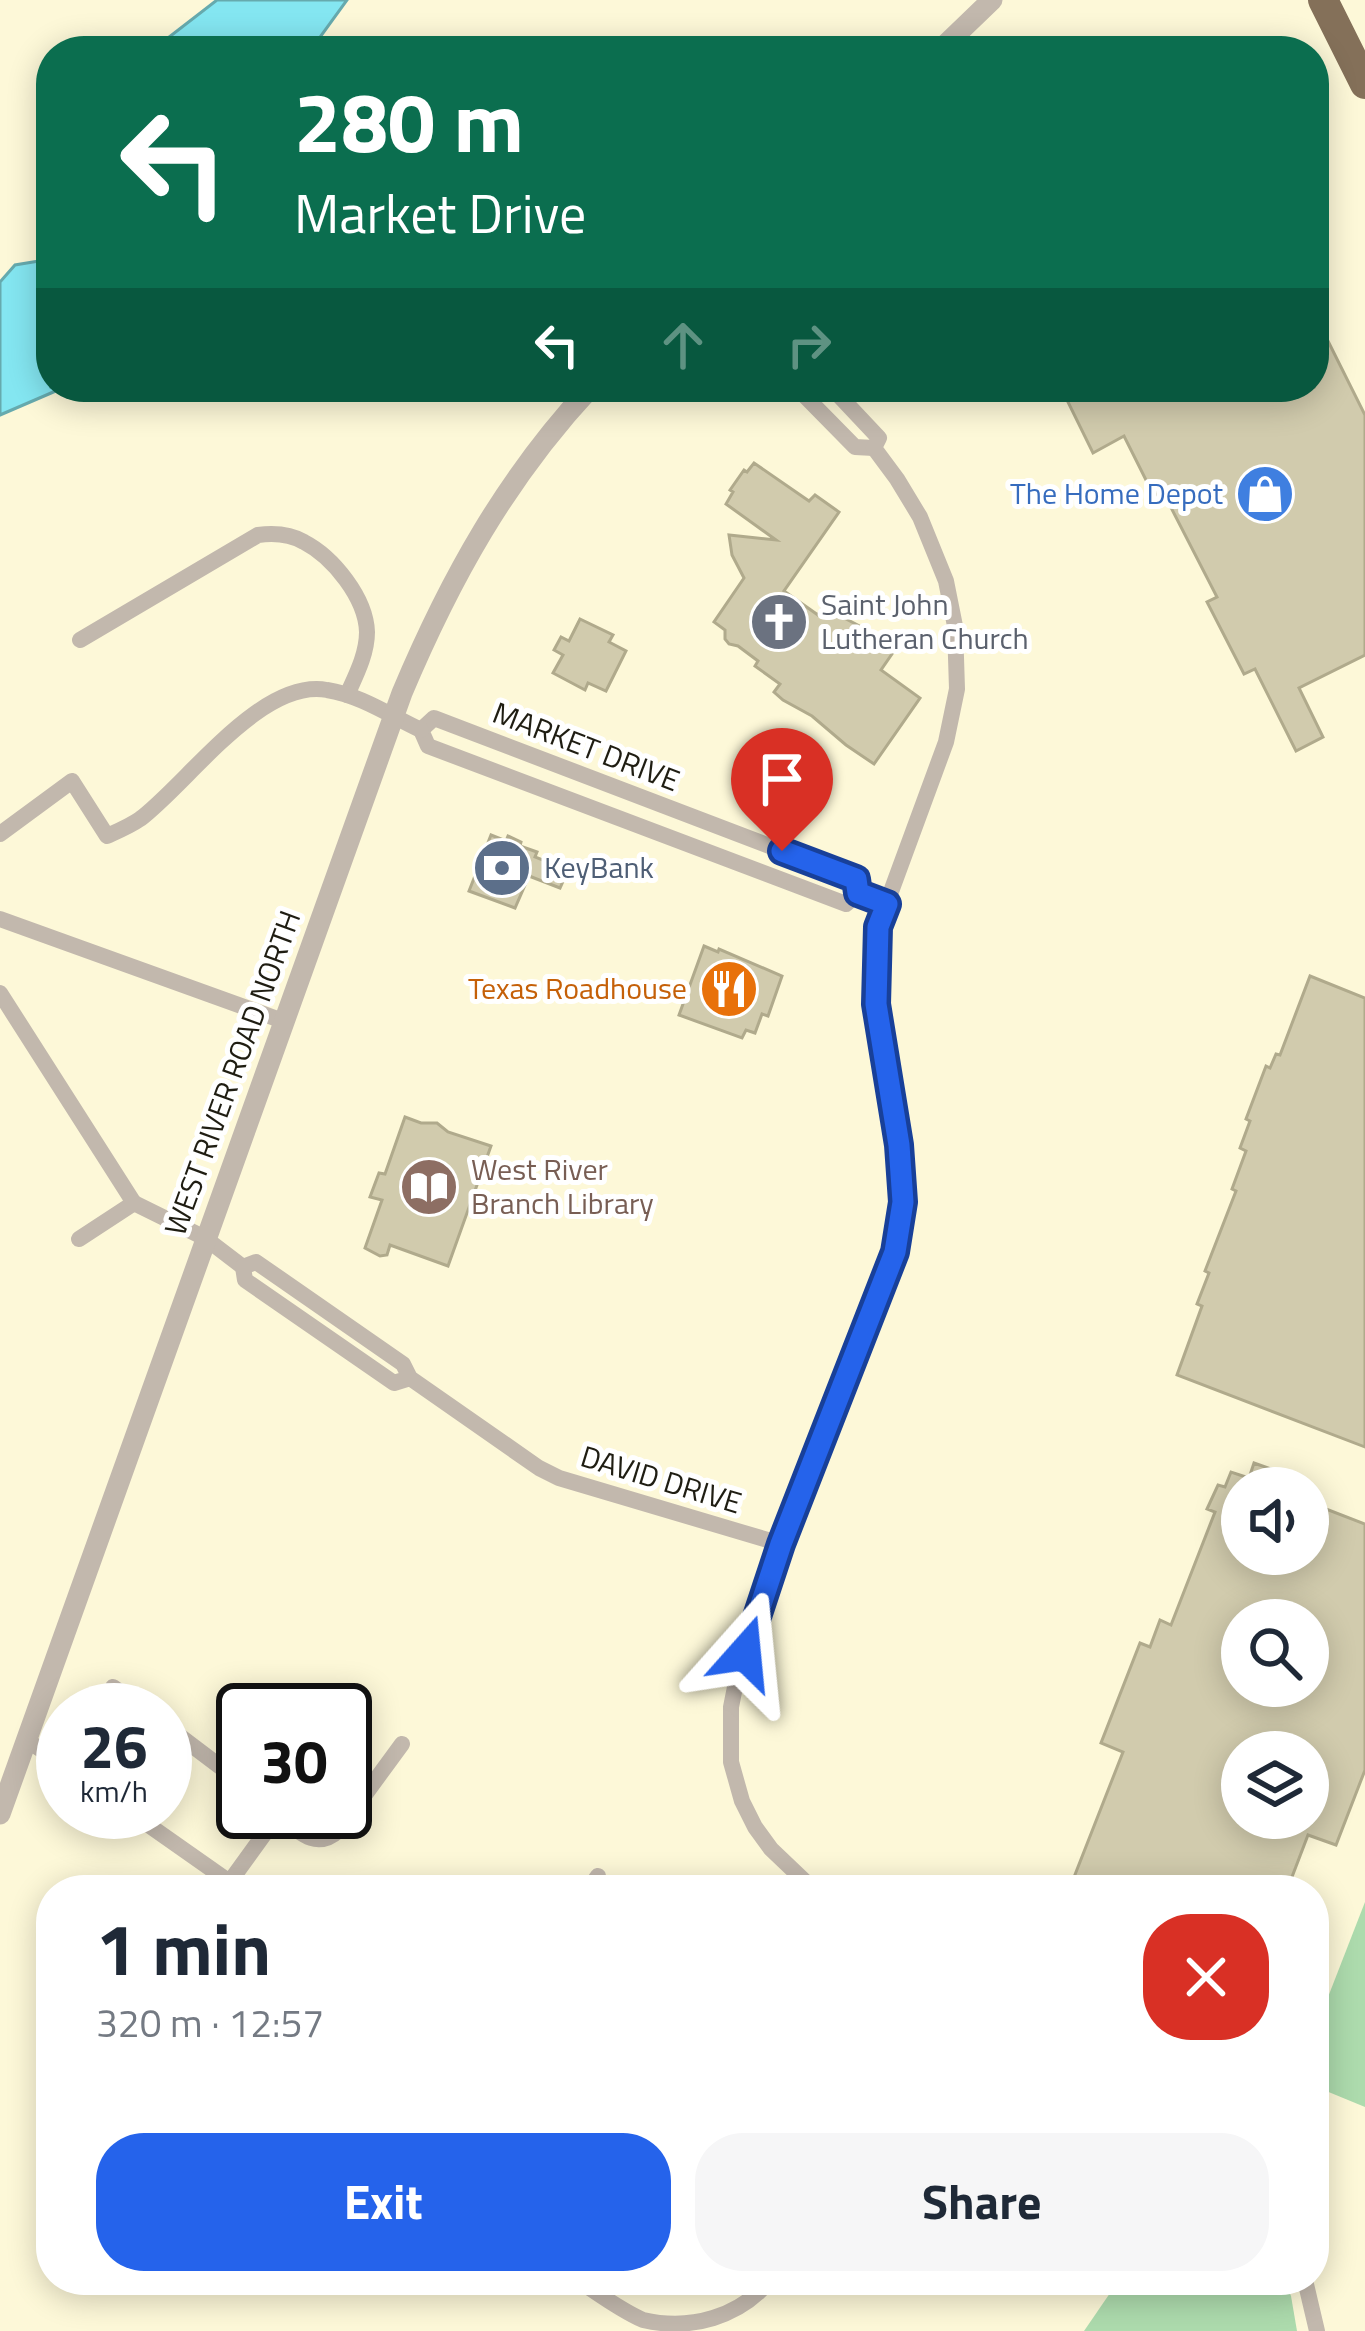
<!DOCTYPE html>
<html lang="en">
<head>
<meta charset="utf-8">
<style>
  body { margin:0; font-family:"Titillium Web",sans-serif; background:#f6f6f7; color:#1f2937; height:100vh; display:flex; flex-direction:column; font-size:45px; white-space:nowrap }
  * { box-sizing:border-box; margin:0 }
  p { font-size:39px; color:#747a83 }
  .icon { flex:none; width:66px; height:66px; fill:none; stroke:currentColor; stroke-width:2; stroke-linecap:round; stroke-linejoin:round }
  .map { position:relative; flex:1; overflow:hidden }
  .drawer { position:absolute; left:36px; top:1875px; width:1293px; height:420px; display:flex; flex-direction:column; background:#fff; border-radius:48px; box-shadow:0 6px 30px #0003 }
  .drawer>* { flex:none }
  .hud { position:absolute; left:36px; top:36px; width:1293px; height:366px; border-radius:48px; box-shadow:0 6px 30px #0003; background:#0b6e4f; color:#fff; overflow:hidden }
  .tools { position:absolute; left:1221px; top:1467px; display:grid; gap:24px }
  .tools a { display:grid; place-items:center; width:108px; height:108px; border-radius:50%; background:#fff; box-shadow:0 6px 30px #0003; font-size:60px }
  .speed { position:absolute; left:36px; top:1683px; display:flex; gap:24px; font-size:60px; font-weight:700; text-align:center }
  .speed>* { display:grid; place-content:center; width:156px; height:156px; border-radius:50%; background:#fff; box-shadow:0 6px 30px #0003; line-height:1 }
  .speed small { font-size:30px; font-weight:400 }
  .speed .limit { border:6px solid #111; border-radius:18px; background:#fff; color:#111 }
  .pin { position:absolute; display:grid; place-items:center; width:102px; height:102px; color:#fff; margin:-123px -51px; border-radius:50% 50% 50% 0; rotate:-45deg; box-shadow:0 0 12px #0007 }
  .pin .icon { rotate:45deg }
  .me { position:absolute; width:132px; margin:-66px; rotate:18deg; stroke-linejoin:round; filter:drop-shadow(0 0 9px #0008) }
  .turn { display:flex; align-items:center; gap:42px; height:252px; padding:0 60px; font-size:54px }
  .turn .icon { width:156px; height:156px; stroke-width:2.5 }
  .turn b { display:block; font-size:84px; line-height:102px }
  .lanes { display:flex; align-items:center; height:114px; padding:0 60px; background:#0003; justify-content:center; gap:60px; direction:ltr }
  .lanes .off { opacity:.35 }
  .round { display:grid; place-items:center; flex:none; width:126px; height:126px; border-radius:48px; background:#f6f6f7 }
  .summary { display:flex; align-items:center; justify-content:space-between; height:204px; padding:0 60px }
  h1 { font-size:72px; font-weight:700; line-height:90px }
  .action { display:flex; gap:24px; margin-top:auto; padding:24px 60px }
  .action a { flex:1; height:138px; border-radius:48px; background:#2563eb; color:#fff; font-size:48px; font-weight:700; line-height:138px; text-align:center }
  .action a+a { background:#f6f6f7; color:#1f2937 }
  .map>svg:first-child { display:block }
  .green { fill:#addbad }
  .water { fill:#84e6f1; stroke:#66aaae; stroke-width:3 }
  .building { fill:#d1cbad; stroke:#b0aa8c; stroke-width:3; fill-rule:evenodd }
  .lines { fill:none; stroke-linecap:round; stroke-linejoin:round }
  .minor { stroke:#c2b8ad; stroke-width:16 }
  .tertiary { stroke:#c2b8ad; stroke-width:21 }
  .motorway { stroke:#847059; stroke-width:30 }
  .route-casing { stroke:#184099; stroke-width:30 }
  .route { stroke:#2563eb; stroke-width:21 }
  .labels { text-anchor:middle; stroke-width:10; stroke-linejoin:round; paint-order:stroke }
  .shop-label { font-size:30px; fill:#366cbe; stroke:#fff; text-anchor:end }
  .worship-label { font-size:30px; fill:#5b616d; stroke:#fff; text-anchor:start }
  .street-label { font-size:30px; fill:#1f1d12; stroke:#fff }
  .service-label { font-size:30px; fill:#4e5e75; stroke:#fff; text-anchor:start }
  .food-label { font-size:30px; fill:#c56008; stroke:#fff; text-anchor:end }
  .education-label { font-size:30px; fill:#785e54; stroke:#fff; text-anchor:start }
</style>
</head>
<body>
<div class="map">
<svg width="1365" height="2331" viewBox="0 0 1365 2331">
  <rect width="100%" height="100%" fill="#fdf8d8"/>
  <g class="green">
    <polygon points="1365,1902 1365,2107 1314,2086 1314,2033"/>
    <polygon points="1119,2280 1284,2280 1291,2296 1297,2331 1084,2331"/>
  </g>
  <g class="water">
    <polygon points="217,0 347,0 310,51 151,51"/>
    <polygon points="51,259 51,387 65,387 0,415 0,282 15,265"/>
  </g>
  <g class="building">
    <polygon points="1314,313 1365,415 1365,655 1299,688 1323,737 1296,751 1255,669 1244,674 1207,602 1217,597 1163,492 1154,496 1124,436 1093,453 1066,398 1089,387 1314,387"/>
    <polygon points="754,463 809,501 815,495 839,512 784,591 818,615 823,607 871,632 894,651 881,670 920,698 874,764 846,745 812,716 783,700 774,692 780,684 755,666 758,661 738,646 729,644 725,639 725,630 714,622 744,578 732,555 729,535 776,540 726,504 733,492 730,490 744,470 747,472"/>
    <polygon points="580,619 613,635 609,642 626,651 606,691 588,683 585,690 553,673 563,655 554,650 561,637 569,641"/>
    <polygon points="491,835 506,841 508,836 521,842 520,846 537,852 535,857 568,870 560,888 529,876 515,908 469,891"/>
    <polygon points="704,946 718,952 719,949 782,976 768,1016 762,1014 755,1033 746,1030 742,1038 679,1015"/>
    <polygon points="1310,976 1365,998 1365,1447 1177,1375 1202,1306 1197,1304 1209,1273 1205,1271 1236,1191 1232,1189 1246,1151 1240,1148 1250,1121 1246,1119 1266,1066 1270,1068 1276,1054 1280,1055"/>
    <polygon points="405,1117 421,1123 437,1123 448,1132 491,1146 448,1266 390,1245 387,1255 380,1256 365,1248 382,1200 370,1197 379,1173 385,1174"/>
    <path d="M1254,1463L1271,1469L1265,1484L1270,1486V1488H1242V1554H1308V1502L1365,1524V1770L1336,1845L1308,1835L1287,1890H1069L1123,1752L1101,1743L1140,1643L1150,1647L1160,1620L1171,1625L1215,1512L1207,1509L1218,1485L1225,1487L1231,1472L1249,1478ZM1242,1620H1308V1686H1242ZM1242,1752H1308V1818H1242Z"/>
  </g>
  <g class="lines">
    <g class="minor">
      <polyline points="796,387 855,447 874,448"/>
      <path d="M80,640L258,535C273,533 290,534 304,542C333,557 366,598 367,632C367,654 356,675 347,695"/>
      <polygon points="434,718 856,879 858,893 846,904 428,746 421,730"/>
      <path d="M0,834L72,781L107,836C118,831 130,826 140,819C188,783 261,678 327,690C360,695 391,716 421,730"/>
      <polyline points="0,919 283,1021"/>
      <polyline points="0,993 134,1203"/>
      <polyline points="79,1239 134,1203 205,1238 243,1267"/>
      <polyline points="410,1378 394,1383 245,1280 243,1267 256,1262 403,1364 410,1378 539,1468 559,1478 781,1544"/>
      <polyline points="113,1687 145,1710"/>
      <polyline points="165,1725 243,1784"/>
      <polyline points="27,1740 63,1765"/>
      <polyline points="130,1812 241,1890"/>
      <path d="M275,1812C296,1828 314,1853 339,1830L402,1744"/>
      <polyline points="226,1887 278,1815"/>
      <polyline points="588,1890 598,1876"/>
      <polyline points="814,1890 771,1849 755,1827 742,1801 731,1762 731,1707 737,1677 781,1544 894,1257 903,1202 899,1145 876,1004 878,927 946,742 957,689 955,626 946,581 920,517 897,479 874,448 879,438 831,387"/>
      <path d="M578,2280C599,2294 620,2310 643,2320C691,2331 740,2317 770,2280"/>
      <polyline points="1305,2280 1317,2331"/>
    </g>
    <g class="tertiary">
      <polyline points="939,51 992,0"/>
      <path d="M0,1814L402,693C450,579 506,478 591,387"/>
    </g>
    <polyline class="motorway" points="1323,0 1365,84"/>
  </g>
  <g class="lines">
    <defs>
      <polyline id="route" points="745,1653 781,1544 895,1252 903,1202 899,1145 876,1004 878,927 887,904 858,893 856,879 782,851"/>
    </defs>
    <use href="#route" class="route-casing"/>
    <use href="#route" class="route"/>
  </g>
  <defs>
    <symbol id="shop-disc" viewBox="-11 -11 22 22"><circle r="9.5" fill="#3f7fe0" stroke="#fff"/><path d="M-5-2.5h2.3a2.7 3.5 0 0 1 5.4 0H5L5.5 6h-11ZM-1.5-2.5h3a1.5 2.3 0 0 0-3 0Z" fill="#fff"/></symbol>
    <symbol id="church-disc" viewBox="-11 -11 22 22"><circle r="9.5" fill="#6b7280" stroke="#fff"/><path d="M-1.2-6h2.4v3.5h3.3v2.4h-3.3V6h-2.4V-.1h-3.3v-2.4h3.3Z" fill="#fff"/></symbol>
    <symbol id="bank-disc" viewBox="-11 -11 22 22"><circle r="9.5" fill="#5c6f8a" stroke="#fff"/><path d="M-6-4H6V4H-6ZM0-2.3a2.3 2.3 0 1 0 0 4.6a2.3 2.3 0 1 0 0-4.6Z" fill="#fff"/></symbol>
    <symbol id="restaurant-disc" viewBox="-11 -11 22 22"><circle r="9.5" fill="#e8710a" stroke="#fff"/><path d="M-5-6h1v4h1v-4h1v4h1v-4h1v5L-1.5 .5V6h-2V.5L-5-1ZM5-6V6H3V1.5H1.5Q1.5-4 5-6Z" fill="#fff"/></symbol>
    <symbol id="library-disc" viewBox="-11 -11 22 22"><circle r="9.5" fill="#8d6e63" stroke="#fff"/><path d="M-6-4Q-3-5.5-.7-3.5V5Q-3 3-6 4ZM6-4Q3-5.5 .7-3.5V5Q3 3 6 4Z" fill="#fff"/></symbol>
  </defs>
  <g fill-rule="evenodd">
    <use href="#shop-disc" x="1232" y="461" width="66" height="66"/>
    <use href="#church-disc" x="746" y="589" width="66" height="66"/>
    <use href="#bank-disc" x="469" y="835" width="66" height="66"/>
    <use href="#restaurant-disc" x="696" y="956" width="66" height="66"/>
    <use href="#library-disc" x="396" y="1154" width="66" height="66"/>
  </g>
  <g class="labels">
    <g class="shop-label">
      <text x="1223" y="504">The Home Depot</text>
    </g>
    <g class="worship-label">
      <text x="821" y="615">Saint John<tspan x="821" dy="34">Lutheran Church</tspan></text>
    </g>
    <g class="street-label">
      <text transform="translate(586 747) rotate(21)" y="10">MARKET DRIVE</text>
      <text transform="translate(233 1073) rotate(-70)" y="10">WEST RIVER ROAD NORTH</text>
      <text transform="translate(661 1480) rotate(17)" y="10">DAVID DRIVE</text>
    </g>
    <g class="service-label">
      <text x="544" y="878">KeyBank</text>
    </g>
    <g class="food-label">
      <text x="687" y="999">Texas Roadhouse</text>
    </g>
    <g class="education-label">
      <text x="471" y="1180">West River<tspan x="471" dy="34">Branch Library</tspan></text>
    </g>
  </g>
</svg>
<div class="tools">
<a><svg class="icon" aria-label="sound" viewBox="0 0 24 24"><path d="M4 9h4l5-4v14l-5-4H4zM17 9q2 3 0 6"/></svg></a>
<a><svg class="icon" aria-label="search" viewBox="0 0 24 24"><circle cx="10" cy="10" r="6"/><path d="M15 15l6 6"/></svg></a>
<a><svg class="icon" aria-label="layers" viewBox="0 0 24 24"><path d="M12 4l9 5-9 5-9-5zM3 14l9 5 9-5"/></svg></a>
</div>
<div class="speed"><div>26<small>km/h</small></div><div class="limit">30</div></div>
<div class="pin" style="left:782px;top:851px;background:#d93025"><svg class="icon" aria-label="arrive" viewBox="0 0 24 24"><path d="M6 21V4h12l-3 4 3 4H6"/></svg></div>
<svg class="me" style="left:745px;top:1653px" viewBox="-20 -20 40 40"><path d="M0-17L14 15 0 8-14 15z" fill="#2563eb" stroke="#fff" stroke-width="4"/></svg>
<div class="hud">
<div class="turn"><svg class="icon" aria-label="left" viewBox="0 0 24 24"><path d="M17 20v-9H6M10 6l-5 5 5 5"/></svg><div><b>280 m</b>Market Drive</div></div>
<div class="lanes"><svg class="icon" aria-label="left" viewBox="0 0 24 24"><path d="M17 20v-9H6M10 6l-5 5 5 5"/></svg><svg class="icon off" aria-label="ahead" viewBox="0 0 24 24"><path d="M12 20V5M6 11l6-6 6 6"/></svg><svg class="icon off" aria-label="right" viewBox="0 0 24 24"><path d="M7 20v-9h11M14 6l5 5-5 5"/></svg></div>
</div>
<section class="drawer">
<div class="summary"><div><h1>1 min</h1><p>320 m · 12:57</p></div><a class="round" style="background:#d93025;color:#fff"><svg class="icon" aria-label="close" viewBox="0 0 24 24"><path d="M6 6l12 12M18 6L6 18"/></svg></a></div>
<div class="action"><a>Exit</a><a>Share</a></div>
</section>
</div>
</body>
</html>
